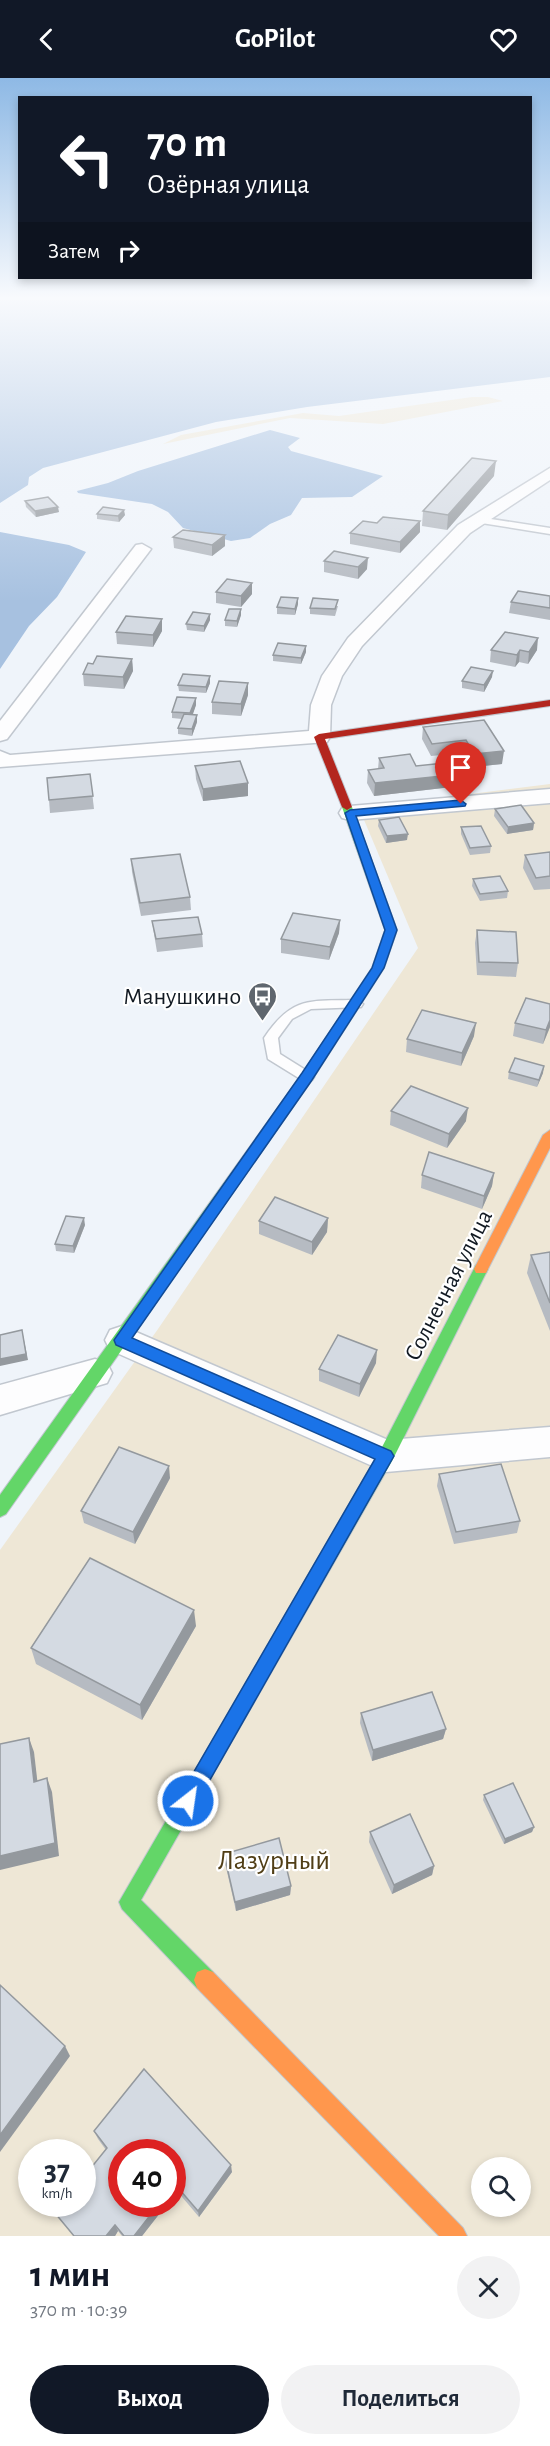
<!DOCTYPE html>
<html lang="ru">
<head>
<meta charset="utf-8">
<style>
  body { margin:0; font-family:"Alegreya Sans",sans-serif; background:#f2f2f3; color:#1f2937; height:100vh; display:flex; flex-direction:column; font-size:22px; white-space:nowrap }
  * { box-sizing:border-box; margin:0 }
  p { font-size:20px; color:#747a83 }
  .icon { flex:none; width:33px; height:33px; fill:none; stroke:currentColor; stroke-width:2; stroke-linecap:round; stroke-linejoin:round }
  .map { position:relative; height:2158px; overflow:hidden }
  .drawer { display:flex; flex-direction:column; background:#fff; flex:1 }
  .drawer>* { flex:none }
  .banner { position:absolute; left:18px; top:18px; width:514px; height:183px; border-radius:0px; box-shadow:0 3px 9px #0003; background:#111827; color:#fff; overflow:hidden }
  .controls { position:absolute; left:471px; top:2079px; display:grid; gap:12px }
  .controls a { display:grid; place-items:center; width:60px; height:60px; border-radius:50%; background:#fff; box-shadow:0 3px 9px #0003; font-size:30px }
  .speed { position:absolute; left:18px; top:2061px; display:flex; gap:12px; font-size:30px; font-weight:700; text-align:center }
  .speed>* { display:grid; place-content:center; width:78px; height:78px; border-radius:50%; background:#fff; box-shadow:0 3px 9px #0003; line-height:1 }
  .speed small { font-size:15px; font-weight:400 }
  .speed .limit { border:9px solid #d22; background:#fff; color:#111 }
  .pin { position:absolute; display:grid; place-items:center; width:51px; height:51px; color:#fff; margin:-62px -26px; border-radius:50% 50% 50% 0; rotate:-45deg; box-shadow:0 0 6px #0007 }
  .pin .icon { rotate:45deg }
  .me { position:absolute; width:66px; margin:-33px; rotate:30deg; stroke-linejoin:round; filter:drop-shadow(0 0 4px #0008) }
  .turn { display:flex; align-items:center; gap:21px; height:126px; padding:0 30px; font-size:27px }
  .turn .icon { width:78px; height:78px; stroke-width:2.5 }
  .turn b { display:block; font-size:42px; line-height:51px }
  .then { display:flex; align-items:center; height:57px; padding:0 30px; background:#0003; gap:12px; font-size:22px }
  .round { display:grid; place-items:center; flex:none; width:63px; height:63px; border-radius:32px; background:#f2f2f3 }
  .overview { display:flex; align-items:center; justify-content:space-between; height:102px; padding:0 30px }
  h1 { font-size:36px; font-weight:700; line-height:45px; color:#111827 }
  .action { display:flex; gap:12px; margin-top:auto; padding:12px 30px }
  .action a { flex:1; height:69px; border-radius:36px; background:#111827; color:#fff; font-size:24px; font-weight:700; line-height:69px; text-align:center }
  .action a+a { background:#f2f2f3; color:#1f2937 }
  header { display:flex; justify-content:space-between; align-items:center; height:78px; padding:0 30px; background:#111827; color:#fff; font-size:27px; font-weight:700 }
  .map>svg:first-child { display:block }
  .green { fill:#eee7d6; fill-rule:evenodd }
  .water { fill:#a7c1e0 }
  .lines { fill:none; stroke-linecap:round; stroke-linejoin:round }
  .lane-casing { stroke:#c1c7cf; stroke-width:3 }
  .street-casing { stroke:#c1c7cf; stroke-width:3 }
  .fast-casing { stroke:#c1c7cf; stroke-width:2 }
  .slow-casing { stroke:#c1c7cf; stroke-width:2 }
  .jam-casing { stroke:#c1c7cf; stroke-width:2 }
  .lane { fill:#fdfdfe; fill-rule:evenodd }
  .street { fill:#fdfdfe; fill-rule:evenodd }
  .fast { fill:#63d668; fill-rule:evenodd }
  .slow { fill:#ff974d; fill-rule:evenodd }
  .jam { fill:#b3261e; fill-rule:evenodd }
  .wall { fill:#b6bbc2 }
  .shaded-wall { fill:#94999e }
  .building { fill:#d4dae2; stroke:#94999e; stroke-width:1.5 }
  .route { fill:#1a73e8; stroke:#114b97; stroke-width:1.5 }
  .labels { text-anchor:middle; stroke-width:4.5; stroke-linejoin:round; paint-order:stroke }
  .poi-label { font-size:24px; fill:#111922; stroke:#fff; text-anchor:end }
  .street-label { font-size:24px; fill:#111922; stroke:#fff }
  .near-park-label { font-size:28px; fill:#503e16; stroke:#fff }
</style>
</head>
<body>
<header><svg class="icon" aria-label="back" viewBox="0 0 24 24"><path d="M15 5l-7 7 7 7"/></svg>GoPilot<svg class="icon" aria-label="heart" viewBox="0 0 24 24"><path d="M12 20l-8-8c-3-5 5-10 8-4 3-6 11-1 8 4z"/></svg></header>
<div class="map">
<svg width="550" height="2158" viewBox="0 0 550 2158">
  <rect width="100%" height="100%" fill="#eff4fa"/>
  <g class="green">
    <polygon points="472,319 488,319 503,323 383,346 290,340 163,366 181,357 303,335 339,338"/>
    <path d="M550,706V2158H0V1472L158,1251L418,870L359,730ZM32,2074H82V2126H32ZM122,2074H172V2126H122ZM482,2090H520V2128H482Z"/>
  </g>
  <g class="water">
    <polygon points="0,222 550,222 550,299 307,329 216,344 43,390 29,399 28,407 0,425"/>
    <polygon points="270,352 300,360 288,369 291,373 383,398 352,419 302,420 291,437 270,446 250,460 231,463 183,450 168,434 152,426 78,415 77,413 108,405 138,393"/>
    <polygon points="0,454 69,467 86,474 57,519 29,548 0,591"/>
  </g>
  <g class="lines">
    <defs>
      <g id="lane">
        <polygon points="478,439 550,450 550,456 475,444 475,440"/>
        <path d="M356,922L363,926L361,929L311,931L292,941L278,960L280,976L312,996L314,999L312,1002H302L268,981L264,960C292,918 310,923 356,922Z"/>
      </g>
      <g id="street">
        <polygon points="550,390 550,402 470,455 362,568 342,598 331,627 330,659 327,664 0,689 0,673 10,677 309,653 311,627 322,598 348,560 458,447"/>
        <polygon points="142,466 151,471 148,475 7,661 0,663 0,643 136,467"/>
        <polygon points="550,711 550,725 350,742 342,740 339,735 342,730 350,728"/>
        <polygon points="122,1248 388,1362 550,1349 550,1379 386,1394 110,1272 105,1262 110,1252"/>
        <polygon points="95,1281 107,1285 112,1295 107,1305 0,1337 0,1307"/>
      </g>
      <g id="fast">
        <polygon points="347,726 352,729 397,852 384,890 312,1002 6,1436 0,1439 0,1417 302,996 372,890 385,852 342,729"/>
        <polygon points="481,1185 486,1187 488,1191 392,1383 141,1822 213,1894 216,1902 213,1910 205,1913 197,1910 122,1831 119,1824 380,1373 476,1187"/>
      </g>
      <g id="slow">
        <polygon points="550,1052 550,1070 488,1191 486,1195 476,1195 474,1191 543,1057"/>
        <polygon points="205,1891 213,1894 463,2150 467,2158 439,2158 197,1910 194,1902 197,1894"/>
      </g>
      <polygon id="jam" points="550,622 550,628 325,661 352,729 347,732 342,729 314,659 319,656"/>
    </defs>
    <use href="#lane" class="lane-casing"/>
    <use href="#street" class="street-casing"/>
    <use href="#fast" class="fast-casing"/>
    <use href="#slow" class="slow-casing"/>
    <use href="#jam" class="jam-casing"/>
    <use href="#lane" class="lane"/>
    <use href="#street" class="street"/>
    <use href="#fast" class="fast"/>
    <use href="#slow" class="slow"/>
    <use href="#jam" class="jam"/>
  </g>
  <g class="wall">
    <polygon points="494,398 447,452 422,448 423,433"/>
    <polygon points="25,423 59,434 36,439 26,429"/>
    <polygon points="97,436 125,437 119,444 97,441"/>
    <polygon points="420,454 400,475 350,466 350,455"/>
    <polygon points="225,457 225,468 212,478 174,470 173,459"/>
    <polygon points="324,483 367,491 358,501 324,494"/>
    <polygon points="216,514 252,516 241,529 216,525"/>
    <polygon points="550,518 550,542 509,535 511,524"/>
    <polygon points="298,520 298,526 295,537 277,536 277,529"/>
    <polygon points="338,528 335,538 310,536 310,530"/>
    <polygon points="241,531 241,537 237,549 225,548 225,542"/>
    <polygon points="210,536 210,542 204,554 187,552 186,546"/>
    <polygon points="162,553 153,569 117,566 116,554"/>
    <polygon points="491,572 537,572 528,586 519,584 515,589 490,584"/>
    <polygon points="306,574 301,586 273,583 273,577"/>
    <polygon points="132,581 133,593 124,611 84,608 83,596 93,586"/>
    <polygon points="210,598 210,605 206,615 179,613 178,607"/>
    <polygon points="492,599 484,614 462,610 462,603"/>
    <polygon points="248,617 241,638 212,636 212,624"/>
    <polygon points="196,620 196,627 192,637 197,637 197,644 192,658 178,656 178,650 182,641 172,640 172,634"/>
    <polygon points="484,642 502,686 473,689 464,675 431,678 422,661 423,649"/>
    <polygon points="379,680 416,688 471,695 469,707 374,718 367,705 368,692 378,691"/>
    <polygon points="195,688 248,705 248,718 203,723 196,701"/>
    <polygon points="90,696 94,731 50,735 49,722"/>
    <polygon points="495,731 534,745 533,752 507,756 494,738"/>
    <polygon points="379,742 407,762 386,765 378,748"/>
    <polygon points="461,749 491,768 490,775 470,777 461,756"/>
    <polygon points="550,774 550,811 534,812 523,790 525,777"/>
    <polygon points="131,781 190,819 191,832 141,838 132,794"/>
    <polygon points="473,801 508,813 507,820 480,823 472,808"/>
    <polygon points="340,842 339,855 329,882 281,875 281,861"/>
    <polygon points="152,843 202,856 203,869 157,874 154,856"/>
    <polygon points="477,852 518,885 516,899 477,897 475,865"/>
    <polygon points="550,926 550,949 543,966 513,958 515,945"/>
    <polygon points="474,958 461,988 406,974 407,961"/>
    <polygon points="509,994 543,995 537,1009 508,1001"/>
    <polygon points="391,1033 466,1043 447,1070 390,1047"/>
    <polygon points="494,1095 492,1108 482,1131 421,1110 422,1097"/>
    <polygon points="328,1140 327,1154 312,1177 259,1156 259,1143"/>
    <polygon points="85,1147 74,1175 56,1173 55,1166"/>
    <polygon points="550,1174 550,1253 527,1195 531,1177"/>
    <polygon points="376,1285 359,1319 319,1303 319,1291"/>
    <polygon points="439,1396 520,1443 517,1455 454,1466 437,1408"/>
    <polygon points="170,1400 135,1466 84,1445 81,1433"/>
    <polygon points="196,1548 142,1642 36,1586 31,1570"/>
    <polygon points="361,1635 446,1651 443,1661 372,1683 360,1645"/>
    <polygon points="484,1717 534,1749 532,1754 504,1766 483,1722"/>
    <polygon points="370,1754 434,1788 432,1797 392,1816 369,1764"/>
    <polygon points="224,1776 291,1808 290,1817 236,1833 225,1785"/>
    <polygon points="94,2053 232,2094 199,2139 177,2113 122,2126 167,2126 142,2158 122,2158 118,2153 115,2158 74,2158 106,2072 98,2061"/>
  </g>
  <g class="shaded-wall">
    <polygon points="496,383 494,398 447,452 448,437"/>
    <polygon points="58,429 59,434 36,439 35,433"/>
    <polygon points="124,432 125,437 119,444 118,438"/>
    <polygon points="420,443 420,454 400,475 400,464"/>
    <polygon points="225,457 225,468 212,478 212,467"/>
    <polygon points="368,480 367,491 358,501 358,489"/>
    <polygon points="252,505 252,516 241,529 241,518"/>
    <polygon points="298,520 298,526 295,537 295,531"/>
    <polygon points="241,531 241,537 237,549 237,543"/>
    <polygon points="210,536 210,542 204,554 204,548"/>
    <polygon points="162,541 162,553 153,569 153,557"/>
    <polygon points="538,560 537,572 528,586 529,574"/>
    <polygon points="306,568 306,574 301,586 301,580"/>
    <polygon points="520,572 519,584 515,589 517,577"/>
    <polygon points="132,581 133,593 124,611 123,599"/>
    <polygon points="493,593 492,599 484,614 484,607"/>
    <polygon points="210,598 210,605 206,615 206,609"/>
    <polygon points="248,605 248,617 241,638 241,626"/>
    <polygon points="196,620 196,627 191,642 190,635"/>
    <polygon points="197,637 197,644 192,658 192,651"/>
    <polygon points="504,673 502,686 473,689 474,676"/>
    <polygon points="471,695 469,707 374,718 375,705"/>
    <polygon points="248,705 248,718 203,723 203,711"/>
    <polygon points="534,745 533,752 507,756 508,749"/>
    <polygon points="408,756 407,762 386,765 387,758"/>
    <polygon points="340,842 339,855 329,882 330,869"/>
    <polygon points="550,942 550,949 543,966 546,952"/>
    <polygon points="476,945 474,958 461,988 462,975"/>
    <polygon points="544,988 543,995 537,1009 539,1002"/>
    <polygon points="468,1030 466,1043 447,1070 449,1056"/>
    <polygon points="494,1095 492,1108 482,1131 484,1118"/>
    <polygon points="84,1140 85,1147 74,1175 73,1168"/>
    <polygon points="328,1140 327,1154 312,1177 312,1164"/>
    <polygon points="22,1252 28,1282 0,1288 0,1281"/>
    <polygon points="377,1272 376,1285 359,1319 360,1306"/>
    <polygon points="169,1388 170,1400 135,1466 133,1454"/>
    <polygon points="194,1532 196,1548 142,1642 140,1627"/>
    <polygon points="446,1651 443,1661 372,1683 373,1672"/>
    <polygon points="29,1660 34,1674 39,1717 34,1704"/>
    <polygon points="47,1700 52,1714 59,1778 0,1792 0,1778"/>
    <polygon points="534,1749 532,1754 504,1766 505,1761"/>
    <polygon points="434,1788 432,1797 392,1816 394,1807"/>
    <polygon points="291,1808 290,1817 236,1833 235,1824"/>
    <polygon points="65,1968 70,1978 0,2074 0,2057"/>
    <polygon points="231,2087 232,2094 199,2139 198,2133"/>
    <polygon points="174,2105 177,2113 172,2118 172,2108"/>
    <polygon points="159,2126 167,2126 142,2158 134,2158"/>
    <polygon points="115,2147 118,2153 115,2158 106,2158"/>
  </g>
  <g class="building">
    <polygon points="472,380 496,383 448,437 423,433"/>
    <polygon points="48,419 58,429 35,433 25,423"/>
    <polygon points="103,429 124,432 118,438 97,436"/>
    <polygon points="383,439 420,443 400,464 350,455 363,443 377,445"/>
    <polygon points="183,452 225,457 212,467 173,459"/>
    <polygon points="334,473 368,480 358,489 324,483"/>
    <polygon points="227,501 252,505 241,518 216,514"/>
    <polygon points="518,513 550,518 550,530 511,524"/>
    <polygon points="281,519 298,520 295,531 277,529"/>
    <polygon points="313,520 338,522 335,531 310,530"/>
    <polygon points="229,531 241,531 237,543 225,542"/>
    <polygon points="193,534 210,536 204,548 186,546"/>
    <polygon points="126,538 162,541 153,557 116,554"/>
    <polygon points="505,554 538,560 529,574 520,572 517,577 491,572"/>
    <polygon points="278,565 306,568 301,580 273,577"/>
    <polygon points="97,578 132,581 123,599 83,596 88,585 93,586"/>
    <polygon points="471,589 493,593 484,607 462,603"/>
    <polygon points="183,596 210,598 206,609 178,607"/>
    <polygon points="219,603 248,605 241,626 212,624"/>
    <polygon points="177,619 196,620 190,635 172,634"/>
    <polygon points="184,636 197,637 192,651 178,650"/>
    <polygon points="484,642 504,673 474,676 466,662 432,666 423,649"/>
    <polygon points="410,676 416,688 464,683 471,695 375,705 368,692 384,690 379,680"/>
    <polygon points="240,683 248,705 203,711 195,688"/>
    <polygon points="90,696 93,718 49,722 47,700"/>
    <polygon points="521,727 534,745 508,749 495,731"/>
    <polygon points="399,739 408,756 387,758 379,742"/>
    <polygon points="481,748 491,768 470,770 461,749"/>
    <polygon points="550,774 550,798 536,800 525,777"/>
    <polygon points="180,776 190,819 140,825 131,781"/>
    <polygon points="500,798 508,813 480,816 473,801"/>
    <polygon points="293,835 340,842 330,869 281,861"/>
    <polygon points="198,839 202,856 156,861 152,843"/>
    <polygon points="477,852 516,854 518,885 479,884"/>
    <polygon points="526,920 550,926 550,942 546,952 515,945"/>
    <polygon points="422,932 476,945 462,975 407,961"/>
    <polygon points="515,980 544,988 539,1002 509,994"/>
    <polygon points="411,1008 468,1030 449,1056 391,1033"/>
    <polygon points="429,1074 494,1095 484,1118 422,1097"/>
    <polygon points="275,1119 328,1140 312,1164 259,1143"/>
    <polygon points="66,1138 84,1140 73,1168 55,1166"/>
    <polygon points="550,1174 550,1225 531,1177"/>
    <polygon points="22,1252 26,1276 0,1281 0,1257"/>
    <polygon points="338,1257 377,1272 360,1306 319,1291"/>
    <polygon points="119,1369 169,1388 133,1454 81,1433"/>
    <polygon points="501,1386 520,1443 456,1454 439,1396"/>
    <polygon points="90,1480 194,1532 140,1627 31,1570"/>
    <polygon points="432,1614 446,1651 373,1672 361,1635"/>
    <polygon points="29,1660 34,1704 47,1700 55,1765 0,1778 0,1666"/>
    <polygon points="513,1705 534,1749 505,1761 484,1717"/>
    <polygon points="410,1736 434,1788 394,1807 370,1754"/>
    <polygon points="279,1760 291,1808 235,1824 224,1776"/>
    <polygon points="0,1907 65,1968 0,2057"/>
    <polygon points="144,1991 231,2087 198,2133 174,2105 172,2108 172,2074 122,2074 122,2126 159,2126 134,2158 124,2158 115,2147 106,2158 74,2158 55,2135 63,2126 82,2126 82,2101 107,2070 94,2053"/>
  </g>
  <linearGradient id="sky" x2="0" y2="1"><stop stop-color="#8eb9e5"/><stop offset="0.42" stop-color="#f8fafd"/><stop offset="1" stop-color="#f8fafd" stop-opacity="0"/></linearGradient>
  <rect width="550" height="524" fill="url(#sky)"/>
  <polygon class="route" points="461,722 466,726 465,728 356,738 397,852 384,890 312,1002 132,1260 391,1373 394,1378 194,1730 188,1732 181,1730 178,1723 181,1716 375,1381 116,1267 114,1262 302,995 372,890 385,852 345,735 350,732"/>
  <defs>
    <symbol id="bus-pin" viewBox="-11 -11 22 30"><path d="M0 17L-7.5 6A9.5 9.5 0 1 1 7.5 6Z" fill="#5f666e" stroke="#fff"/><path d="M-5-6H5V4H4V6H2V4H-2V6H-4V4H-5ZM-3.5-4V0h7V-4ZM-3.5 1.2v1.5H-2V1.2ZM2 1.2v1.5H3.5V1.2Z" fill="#fff"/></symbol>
  </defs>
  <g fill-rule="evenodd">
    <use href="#bus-pin" x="246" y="902" width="33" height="45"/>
  </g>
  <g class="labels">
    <g class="poi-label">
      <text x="241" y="926">Манушкино</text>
    </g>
    <g class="street-label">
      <text transform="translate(448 1207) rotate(-63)" y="8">Солнечная улица</text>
    </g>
    <g class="near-park-label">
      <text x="274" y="1791">Лазурный</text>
    </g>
  </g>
</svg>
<div class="controls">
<a><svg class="icon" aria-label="search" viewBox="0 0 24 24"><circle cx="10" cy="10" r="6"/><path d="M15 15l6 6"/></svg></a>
</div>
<div class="speed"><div>37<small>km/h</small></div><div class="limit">40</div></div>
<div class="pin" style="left:461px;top:726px;background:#d93025"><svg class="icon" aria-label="arrive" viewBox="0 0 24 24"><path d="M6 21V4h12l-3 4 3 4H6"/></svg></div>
<svg class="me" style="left:188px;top:1723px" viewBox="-20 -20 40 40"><circle r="17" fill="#1a73e8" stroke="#fff" stroke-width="3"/><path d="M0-11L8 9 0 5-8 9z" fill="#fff"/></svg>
<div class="banner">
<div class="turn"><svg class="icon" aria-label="left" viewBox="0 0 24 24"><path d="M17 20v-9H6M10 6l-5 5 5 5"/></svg><div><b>70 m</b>Озёрная улица</div></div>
<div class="then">Затем<svg class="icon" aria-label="right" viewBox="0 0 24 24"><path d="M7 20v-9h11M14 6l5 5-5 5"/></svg></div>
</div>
</div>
<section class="drawer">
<div class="overview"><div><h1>1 мин</h1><p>370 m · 10:39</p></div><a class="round"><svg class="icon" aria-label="close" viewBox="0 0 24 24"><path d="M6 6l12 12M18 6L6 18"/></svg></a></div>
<div class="action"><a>Выход</a><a>Поделиться</a></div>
</section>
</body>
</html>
